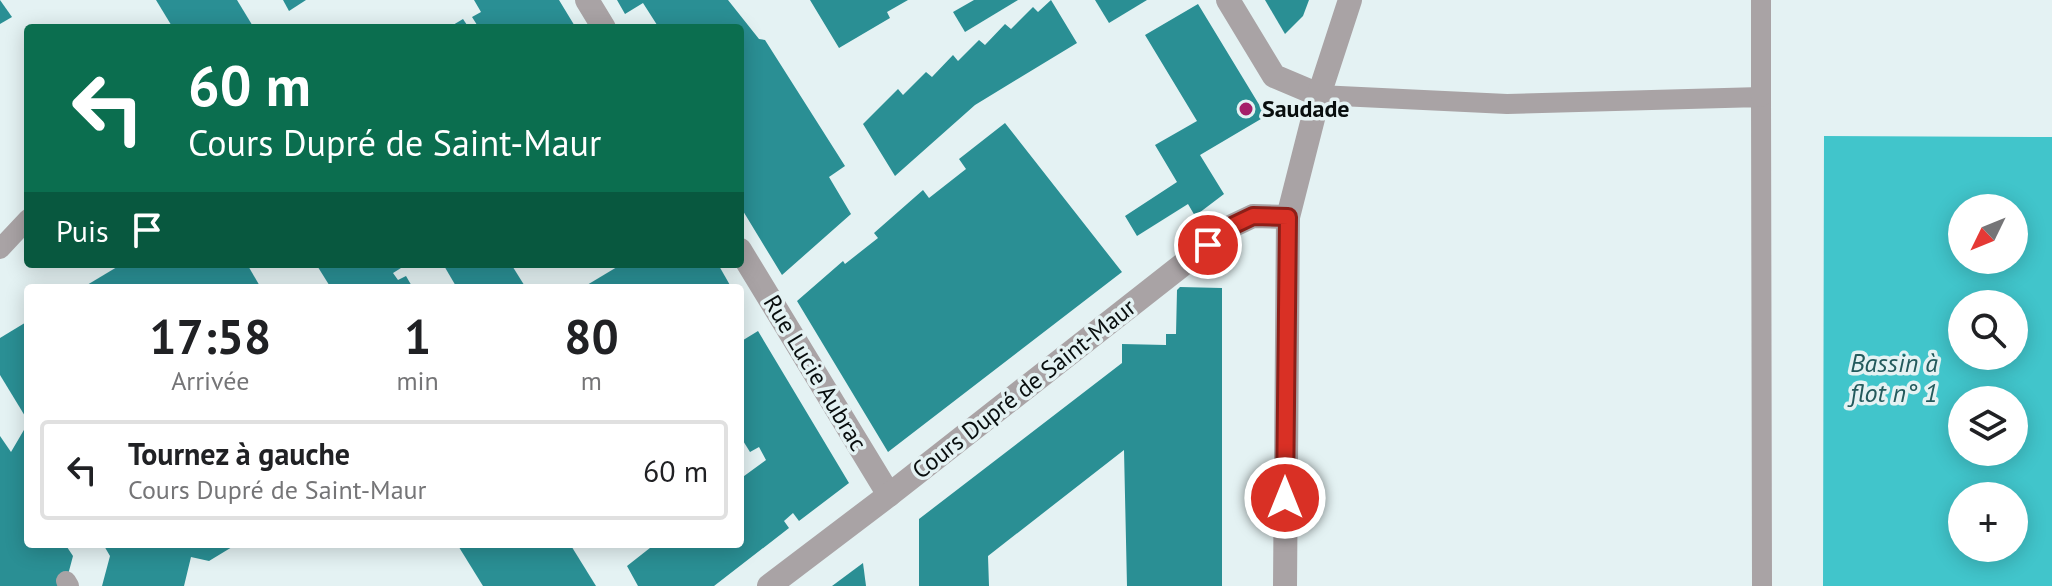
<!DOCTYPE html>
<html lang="fr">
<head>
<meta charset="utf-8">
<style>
  body { margin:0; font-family:"PT Sans",sans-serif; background:#f2f2f2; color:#202124; height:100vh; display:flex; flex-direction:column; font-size:30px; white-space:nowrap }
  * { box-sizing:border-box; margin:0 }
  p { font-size:26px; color:#757577 }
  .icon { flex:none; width:44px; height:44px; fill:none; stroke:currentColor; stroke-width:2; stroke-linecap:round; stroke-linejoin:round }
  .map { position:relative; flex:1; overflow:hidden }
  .details { position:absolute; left:24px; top:284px; width:720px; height:264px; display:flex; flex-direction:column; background:#fff; border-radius:8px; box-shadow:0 4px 20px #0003 }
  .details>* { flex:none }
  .top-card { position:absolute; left:24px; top:24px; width:720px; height:244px; border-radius:8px; box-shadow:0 4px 20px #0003; background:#0b6e4f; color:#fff; overflow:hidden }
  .needle { width:52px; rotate:227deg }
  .controls { position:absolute; left:1948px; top:194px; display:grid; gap:16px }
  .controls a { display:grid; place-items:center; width:80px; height:80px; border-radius:50%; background:#fff; box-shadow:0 4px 20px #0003; font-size:40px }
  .pin { position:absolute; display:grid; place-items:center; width:68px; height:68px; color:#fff; margin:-34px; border:4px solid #fff; border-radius:50%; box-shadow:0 2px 8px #0007 }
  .me { position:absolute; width:88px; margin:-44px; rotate:0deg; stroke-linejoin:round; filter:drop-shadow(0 0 6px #0008) }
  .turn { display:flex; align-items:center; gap:28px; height:168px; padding:0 32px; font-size:36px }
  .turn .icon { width:104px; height:104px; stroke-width:2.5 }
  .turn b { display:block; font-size:56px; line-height:68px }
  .then { display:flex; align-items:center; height:76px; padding:0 32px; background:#0003; gap:16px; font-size:30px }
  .eta { display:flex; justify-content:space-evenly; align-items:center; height:136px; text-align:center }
  .eta b { font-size:48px; font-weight:700; line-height:56px }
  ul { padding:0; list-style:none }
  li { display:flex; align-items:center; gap:24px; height:100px; margin:0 16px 12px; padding:0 16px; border:4px solid #e0e0e0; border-radius:8px }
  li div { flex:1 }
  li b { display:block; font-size:30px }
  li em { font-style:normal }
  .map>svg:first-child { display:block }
  .water { fill:#41c5cb; fill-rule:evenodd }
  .building { fill:#2a8f94 }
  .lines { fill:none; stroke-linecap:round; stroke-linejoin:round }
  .service { stroke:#a9a3a5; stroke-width:20 }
  .minor { stroke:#a9a3a5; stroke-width:24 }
  .route-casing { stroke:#8d1f18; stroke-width:20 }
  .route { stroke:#d93025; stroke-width:14 }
  .poi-dot { fill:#a51f69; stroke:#e4f2f3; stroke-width:3 }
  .labels { text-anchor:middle; stroke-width:7; stroke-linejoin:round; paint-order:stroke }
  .poi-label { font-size:24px; font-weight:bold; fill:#090e0e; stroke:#e4f2f3; text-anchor:start }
  .street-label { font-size:24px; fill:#090e0e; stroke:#e4f2f3 }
  .water-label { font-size:26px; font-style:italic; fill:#235a5c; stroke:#e4f2f3 }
</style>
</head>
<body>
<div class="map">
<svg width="2052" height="586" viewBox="0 0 2052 586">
  <rect width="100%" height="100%" fill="#e4f2f3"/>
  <path class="water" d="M1824,136L2052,137V586H1823ZM1962,208H2014V260H1962ZM1962,304H2014V356H1962ZM1962,400H2014V452H1962ZM1962,496H2014V548H1962Z"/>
  <g class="building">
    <polygon points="0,0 12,17 0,24"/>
    <polygon points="156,0 237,0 254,28 173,28"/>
    <polygon points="283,0 306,0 289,11"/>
    <polygon points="474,0 559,0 576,28 479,28 472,17 481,12"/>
    <polygon points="617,0 728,0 759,39 765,40 845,166 829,177 851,214 782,275 740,206 740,28 659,28 643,3 625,14"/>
    <polygon points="810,0 908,0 887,12 890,18 839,48"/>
    <polygon points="974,0 1018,0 965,32 953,12"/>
    <polygon points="1051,0 1077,43 975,105 895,176 863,124 898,89 903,95 926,72 932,77 953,55 958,61 979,40 985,45 1005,24 1011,29 1033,7 1038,12"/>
    <polygon points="1095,0 1147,0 1109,23"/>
    <polygon points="1265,0 1309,0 1303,16 1285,34"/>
    <polygon points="1198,4 1266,116 1200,155 1224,194 1195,216 1188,204 1137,236 1125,216 1177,182 1155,145 1197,121 1145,35"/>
    <polygon points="463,19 469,28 448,28"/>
    <polygon points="1005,123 1122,272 888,452 797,301 843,261 845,264 878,238 874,233 923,190 929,198 966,169 959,159"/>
    <polygon points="122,264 247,264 261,288 82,288"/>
    <polygon points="316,264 398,264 401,268 393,273 398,280 406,276 413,288 331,288"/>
    <polygon points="443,264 511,264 526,288 457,288"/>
    <polygon points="622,264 718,264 731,287 582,288"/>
    <polygon points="1180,287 1222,288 1222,586 1127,586 1124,450 988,556 989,586 919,586 919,519 1122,363 1122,344 1166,345 1166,334 1176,334 1177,290"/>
    <polygon points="28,321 28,421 0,375 0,338"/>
    <polygon points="758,331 849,483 799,521 793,513 784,521 789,528 714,586 638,586 627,566 655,544 740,544 740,479 766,460 759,447 750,452 740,436 740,342"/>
    <polygon points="28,423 28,544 65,544 73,556 65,586 0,586 0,436 11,452"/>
    <polygon points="103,544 237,544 209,561 191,557 184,586 102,586 110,556"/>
    <polygon points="457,544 570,544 596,586 483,586"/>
    <polygon points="863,563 866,586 832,586"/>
  </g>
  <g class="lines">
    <g class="service">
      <polyline points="1319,95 1507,104 1761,97 1762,586"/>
      <polyline points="1761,97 1761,0"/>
      <polyline points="0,249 28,219"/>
      <polyline points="66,581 69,586"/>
    </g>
    <g class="minor">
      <polyline points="587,0 604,28"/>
      <polyline points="1228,0 1274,76 1319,95"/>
      <polyline points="740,250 889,495"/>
      <polyline points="769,586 889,495 1232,226 1253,216 1288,217"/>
      <polyline points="1285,586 1288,217 1319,95 1350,0"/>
    </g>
  </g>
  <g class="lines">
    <defs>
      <polyline id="route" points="1208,245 1232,226 1253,216 1288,217 1285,498"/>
    </defs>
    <use href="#route" class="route-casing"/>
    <use href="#route" class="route"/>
  </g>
  <circle class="poi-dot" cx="1246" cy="109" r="8"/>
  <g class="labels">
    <g class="poi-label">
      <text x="1262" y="117">Saudade</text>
    </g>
    <g class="street-label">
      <text transform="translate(815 373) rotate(59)" y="8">Rue Lucie Aubrac</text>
      <text transform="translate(1024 389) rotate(-38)" y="8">Cours Dupré de Saint-Maur</text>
    </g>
    <g class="water-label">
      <text x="1894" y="372">Bassin à<tspan x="1894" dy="30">flot n° 1</tspan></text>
    </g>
  </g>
</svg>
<div class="controls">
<a><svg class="needle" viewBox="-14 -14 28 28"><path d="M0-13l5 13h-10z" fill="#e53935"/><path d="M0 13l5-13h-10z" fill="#757577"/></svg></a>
<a><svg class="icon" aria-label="search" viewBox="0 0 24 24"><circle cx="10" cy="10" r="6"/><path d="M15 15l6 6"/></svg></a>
<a><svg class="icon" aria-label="layers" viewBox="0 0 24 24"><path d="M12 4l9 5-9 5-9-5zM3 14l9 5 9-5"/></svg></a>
<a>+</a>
</div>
<div class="pin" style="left:1208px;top:245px;background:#d93025"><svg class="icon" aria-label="arrive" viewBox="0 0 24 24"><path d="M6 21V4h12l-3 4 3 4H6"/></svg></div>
<svg class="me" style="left:1285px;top:498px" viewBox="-20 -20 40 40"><circle r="17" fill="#d93025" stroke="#fff" stroke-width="3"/><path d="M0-11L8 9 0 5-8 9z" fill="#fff"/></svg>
<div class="top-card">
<div class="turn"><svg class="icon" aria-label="left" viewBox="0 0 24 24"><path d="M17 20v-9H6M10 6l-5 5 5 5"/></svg><div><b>60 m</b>Cours Dupré de Saint-Maur</div></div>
<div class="then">Puis<svg class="icon" aria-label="arrive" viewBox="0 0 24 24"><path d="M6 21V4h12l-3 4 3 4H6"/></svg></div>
</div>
<section class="details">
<div class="eta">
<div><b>17:58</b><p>Arrivée</p></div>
<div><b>1</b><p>min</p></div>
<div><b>80</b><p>m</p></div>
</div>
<ul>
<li><svg class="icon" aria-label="left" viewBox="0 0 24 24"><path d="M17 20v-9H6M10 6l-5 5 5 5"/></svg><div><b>Tournez à gauche</b><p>Cours Dupré de Saint-Maur</p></div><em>60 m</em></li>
</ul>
</section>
</div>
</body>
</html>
